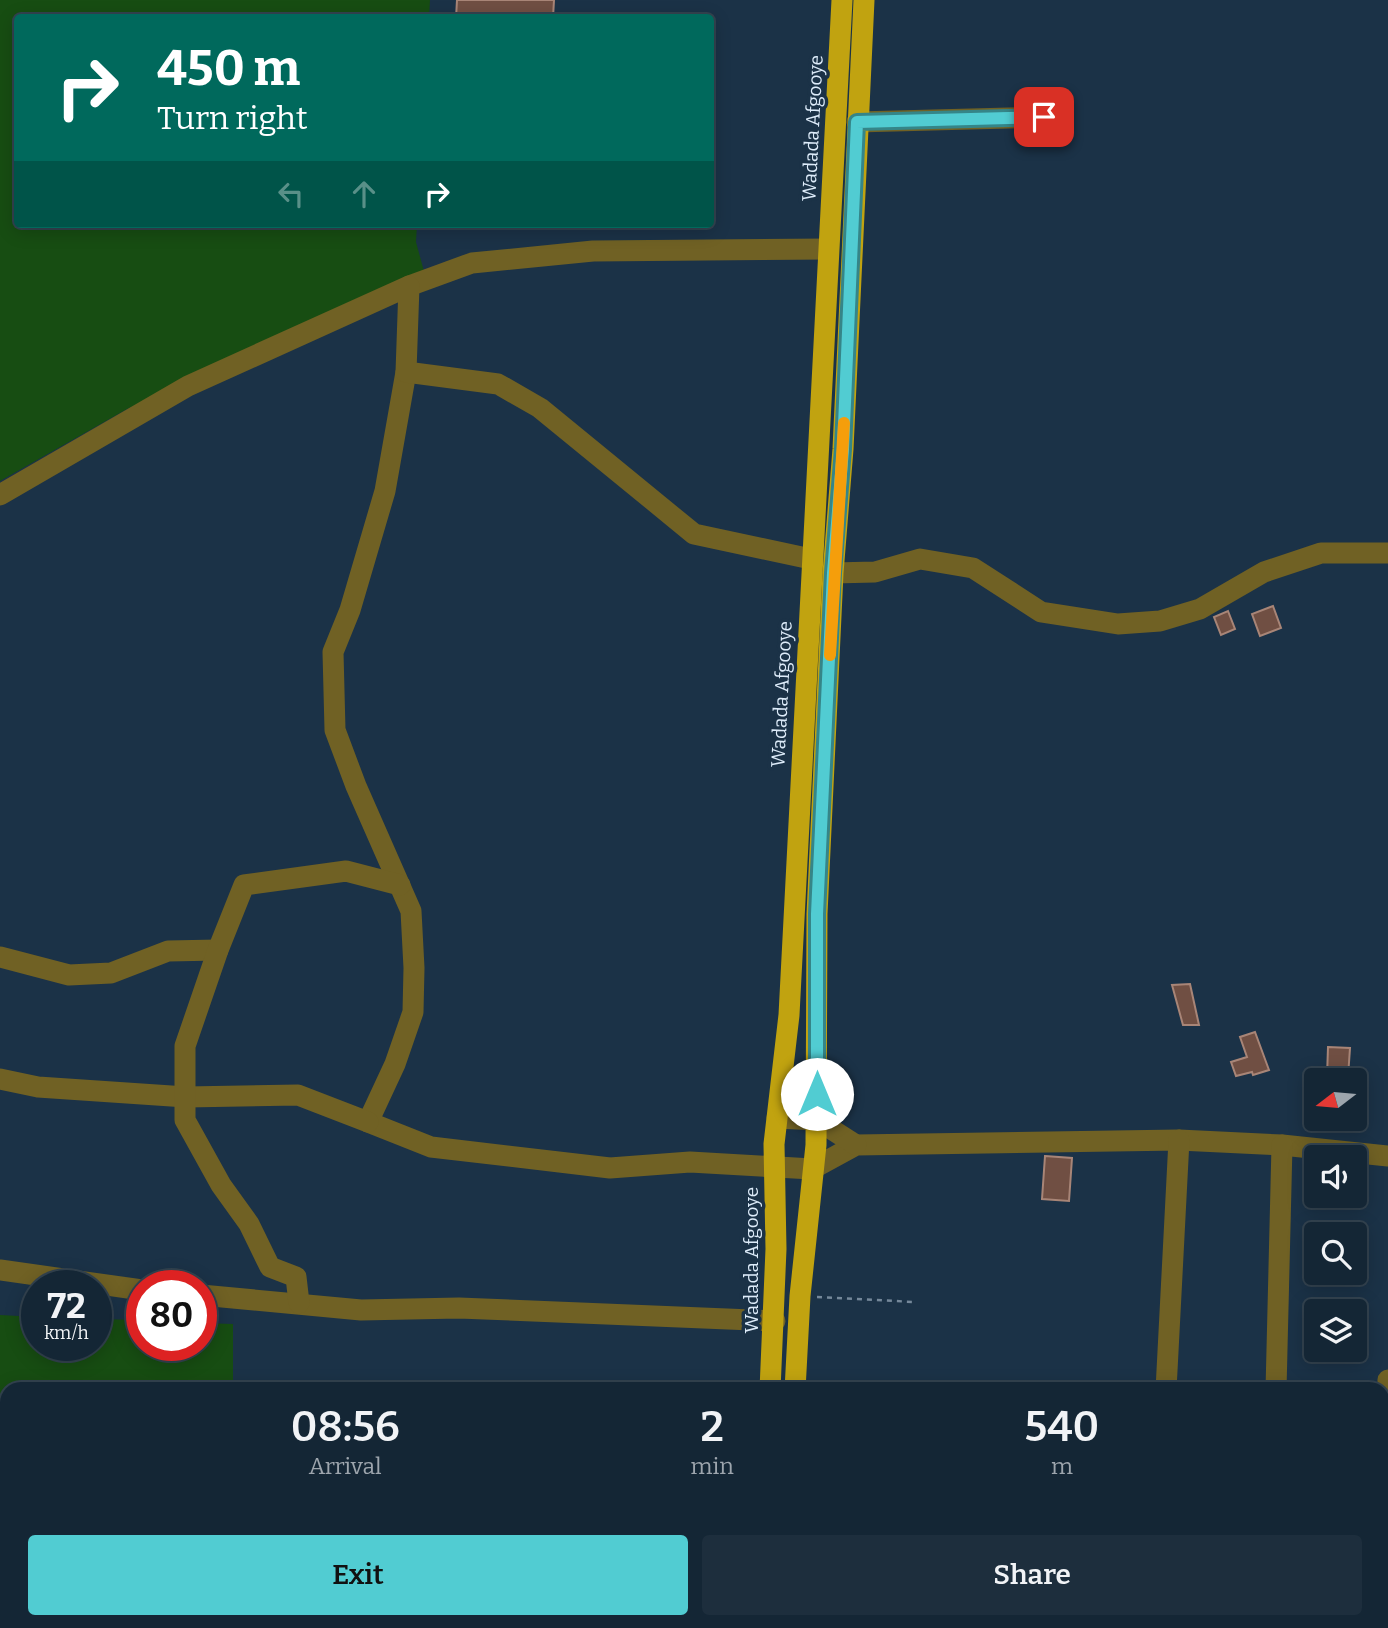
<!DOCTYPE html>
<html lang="en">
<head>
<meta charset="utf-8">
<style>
  body { margin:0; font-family:Bitter,serif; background:#1d2e3d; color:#f1f3f6; height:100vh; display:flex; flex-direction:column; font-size:26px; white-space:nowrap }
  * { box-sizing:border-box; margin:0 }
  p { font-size:23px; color:#9da5ad }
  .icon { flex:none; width:38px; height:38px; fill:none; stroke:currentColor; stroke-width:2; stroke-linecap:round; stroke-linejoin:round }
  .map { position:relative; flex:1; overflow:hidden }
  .panel { position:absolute; left:0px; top:1382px; width:1390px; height:247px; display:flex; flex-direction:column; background:#142635; border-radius:21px 21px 0 0; box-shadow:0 4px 18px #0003,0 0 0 2px #334350 }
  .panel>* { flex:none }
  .banner { position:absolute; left:14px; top:14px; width:700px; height:214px; border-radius:7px; box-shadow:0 4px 18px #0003,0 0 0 2px #334350; background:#00695c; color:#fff; overflow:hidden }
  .needle { width:46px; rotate:254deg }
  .tools { position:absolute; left:1304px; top:1068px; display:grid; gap:14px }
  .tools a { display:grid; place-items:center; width:63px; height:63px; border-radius:7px; background:#142635; box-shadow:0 4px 18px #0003,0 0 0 2px #334350; font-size:35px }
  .speed { position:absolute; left:21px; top:1270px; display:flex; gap:14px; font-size:35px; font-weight:700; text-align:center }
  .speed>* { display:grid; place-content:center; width:91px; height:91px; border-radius:50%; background:#142635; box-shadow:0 4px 18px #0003,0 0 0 2px #334350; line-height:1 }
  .speed small { font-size:18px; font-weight:400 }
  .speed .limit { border:10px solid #d22; background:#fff; color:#111 }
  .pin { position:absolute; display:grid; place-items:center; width:60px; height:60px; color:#fff; margin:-30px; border-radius:14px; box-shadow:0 4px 10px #0006 }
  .me { position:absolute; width:77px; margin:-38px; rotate:0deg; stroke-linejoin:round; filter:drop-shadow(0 0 5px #0008) }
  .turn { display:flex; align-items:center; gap:24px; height:147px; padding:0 28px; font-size:32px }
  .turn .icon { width:91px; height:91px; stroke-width:2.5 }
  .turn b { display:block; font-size:49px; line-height:60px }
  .lanes { display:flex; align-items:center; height:66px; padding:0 28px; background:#0003; justify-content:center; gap:35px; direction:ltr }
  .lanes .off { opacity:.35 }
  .eta { display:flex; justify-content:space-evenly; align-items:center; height:119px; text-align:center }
  .eta b { font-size:42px; font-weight:600; line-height:49px }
  .action { display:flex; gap:14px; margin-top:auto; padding:14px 28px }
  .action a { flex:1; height:80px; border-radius:7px; background:#51ccd2; color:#111; font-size:28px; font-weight:600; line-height:80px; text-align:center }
  .action a+a { background:#1d2e3d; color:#f1f3f6 }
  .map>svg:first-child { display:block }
  .green { fill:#174d12 }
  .building { fill:#704f43; stroke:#a88577; stroke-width:2 }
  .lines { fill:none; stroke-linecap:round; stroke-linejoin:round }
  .path { stroke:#75889a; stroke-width:2.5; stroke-dasharray:5 5; stroke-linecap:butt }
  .minor { stroke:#706124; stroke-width:21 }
  .highway { stroke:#c1a310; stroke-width:21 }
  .route-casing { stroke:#358588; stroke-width:18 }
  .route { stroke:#51ccd2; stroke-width:12 }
  .slow { stroke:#f59e0b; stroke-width:12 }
  .labels { text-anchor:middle; stroke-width:7; stroke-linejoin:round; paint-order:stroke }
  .street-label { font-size:19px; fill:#deecfa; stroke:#1b3247 }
</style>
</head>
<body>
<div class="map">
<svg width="1388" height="1628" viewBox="0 0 1388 1628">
  <rect width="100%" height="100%" fill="#1b3247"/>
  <g class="green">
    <polygon points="0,0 430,0 429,18 18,18 18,224 417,224 416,242 425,275 127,409 0,481"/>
    <polygon points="0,1315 37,1317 37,1346 96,1346 96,1319 142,1320 142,1346 201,1346 201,1323 233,1324 233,1389 7,1390 7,1622 236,1622 236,1628 0,1628"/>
  </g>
  <g class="building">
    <polygon points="457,0 554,0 553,18 456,18"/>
    <polygon points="1273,606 1281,628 1260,636 1252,614"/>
    <polygon points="1228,611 1235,629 1221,635 1214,617"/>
    <polygon points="1190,984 1199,1025 1183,1025 1172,985"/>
    <polygon points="1255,1032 1269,1070 1253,1075 1252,1072 1236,1076 1231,1062 1247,1057 1240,1037"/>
    <polygon points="1328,1047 1350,1048 1348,1077 1327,1077"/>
    <polygon points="1045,1156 1072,1158 1069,1201 1042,1199"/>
  </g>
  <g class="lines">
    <polyline class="path" points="817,1297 914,1302"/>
    <g class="minor">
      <polyline points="857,122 1044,117"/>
      <polyline points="409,286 472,263 593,251 828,249"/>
      <polyline points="406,372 385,491 350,610 333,652 335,730 356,786 411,911 414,968 413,1012 395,1064 368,1122 431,1147 610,1168 690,1162 812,1169 856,1145 1179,1140 1282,1145 1388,1156"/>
      <polyline points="0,495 188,386 409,286 406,372 498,384 540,408 694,534 811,559"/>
      <polyline points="833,573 875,572 920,559 973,568 1041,612 1118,624 1160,621 1200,609 1264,572 1321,553 1388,553"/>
      <polyline points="0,957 69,975 111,973 168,951 218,950"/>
      <polyline points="0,1079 38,1087 186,1097 298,1095 368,1122"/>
      <polyline points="777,1118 817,1120 856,1145"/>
      <polyline points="0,1270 142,1290"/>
      <polyline points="201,1295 361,1310 459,1308 775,1321"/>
      <polyline points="299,1303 296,1277 270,1267 249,1224 221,1185 185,1120 185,1046 218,950 244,885 346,871 400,885"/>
      <polyline points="1166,1390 1179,1140"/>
      <polyline points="1276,1390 1282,1145"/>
      <polyline points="1382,1517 1388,1380"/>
      <polyline points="1268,1628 1268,1622"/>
      <polyline points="1376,1628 1376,1622"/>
    </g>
    <g class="highway">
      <polyline points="770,1390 776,1249 774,1144 789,1015 842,0"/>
      <polyline points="795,1390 800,1296 816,1145 817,914 833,573 843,449 864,0"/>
      <polyline points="760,1628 760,1622"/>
      <polyline points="784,1628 784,1622"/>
    </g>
  </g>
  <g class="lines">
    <defs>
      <polyline id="route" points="817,1094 817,914 833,573 843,449 857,122 1044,117"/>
    </defs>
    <use href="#route" class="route-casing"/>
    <use href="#route" class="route"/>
    <polyline class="slow" points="830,655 844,423"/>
  </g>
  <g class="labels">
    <g class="street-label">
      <text transform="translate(812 128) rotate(-87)" y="7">Wadada Afgooye</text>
      <text transform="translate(781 694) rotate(-87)" y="7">Wadada Afgooye</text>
      <text transform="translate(751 1260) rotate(-90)" y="7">Wadada Afgooye</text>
    </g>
  </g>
</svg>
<div class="tools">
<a><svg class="needle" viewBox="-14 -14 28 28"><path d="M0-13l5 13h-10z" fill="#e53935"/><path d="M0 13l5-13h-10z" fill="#9da5ad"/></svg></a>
<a><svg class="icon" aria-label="sound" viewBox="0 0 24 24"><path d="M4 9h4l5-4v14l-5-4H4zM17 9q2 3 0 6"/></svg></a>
<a><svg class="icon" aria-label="search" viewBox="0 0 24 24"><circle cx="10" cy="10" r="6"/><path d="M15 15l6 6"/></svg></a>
<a><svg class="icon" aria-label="layers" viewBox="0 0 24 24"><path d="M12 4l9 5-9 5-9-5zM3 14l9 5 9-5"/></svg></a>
</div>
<div class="speed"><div>72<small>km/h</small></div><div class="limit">80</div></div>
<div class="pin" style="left:1044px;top:117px;background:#d93025"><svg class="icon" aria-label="arrive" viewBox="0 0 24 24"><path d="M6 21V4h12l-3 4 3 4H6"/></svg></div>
<svg class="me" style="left:817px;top:1094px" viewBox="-20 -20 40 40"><circle r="19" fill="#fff"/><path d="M0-13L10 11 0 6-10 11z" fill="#51ccd2"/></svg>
<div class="banner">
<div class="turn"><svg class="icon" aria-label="right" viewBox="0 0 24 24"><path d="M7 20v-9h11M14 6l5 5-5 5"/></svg><div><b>450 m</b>Turn right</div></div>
<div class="lanes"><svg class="icon off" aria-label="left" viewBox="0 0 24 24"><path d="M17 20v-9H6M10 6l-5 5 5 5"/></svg><svg class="icon off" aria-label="ahead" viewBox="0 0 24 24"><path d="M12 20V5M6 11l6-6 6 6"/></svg><svg class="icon" aria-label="right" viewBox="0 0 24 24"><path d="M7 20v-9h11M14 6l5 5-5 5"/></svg></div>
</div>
<section class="panel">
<div class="eta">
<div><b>08:56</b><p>Arrival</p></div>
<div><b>2</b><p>min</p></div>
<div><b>540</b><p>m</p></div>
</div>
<div class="action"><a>Exit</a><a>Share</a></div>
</section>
</div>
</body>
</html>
